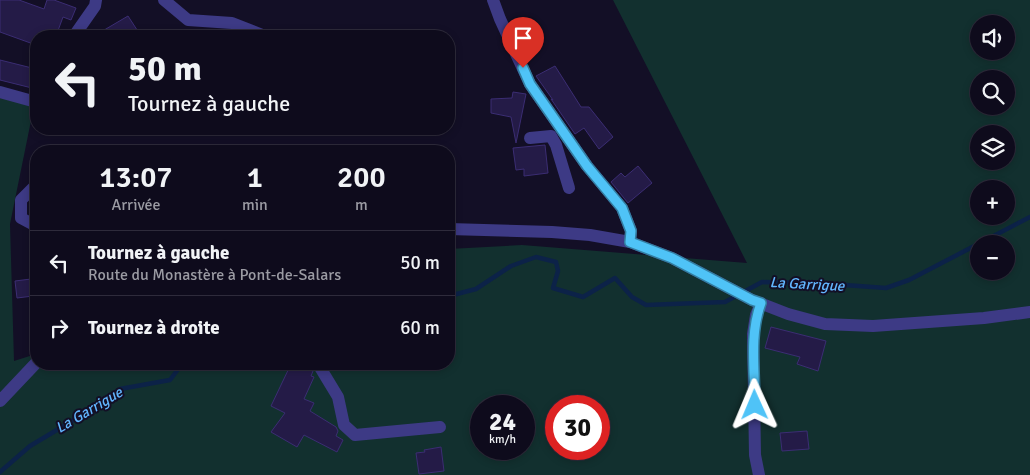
<!DOCTYPE html>
<html lang="fr">
<head>
<meta charset="utf-8">
<style>
  body { margin:0; font-family:Signika,sans-serif; background:#171425; color:#f1f3f6; height:100vh; display:flex; flex-direction:column; font-size:19px; white-space:nowrap }
  * { box-sizing:border-box; margin:0 }
  p { font-size:16px; color:#9b9ba3 }
  .icon { flex:none; width:28px; height:28px; fill:none; stroke:currentColor; stroke-width:2; stroke-linecap:round; stroke-linejoin:round }
  .map { position:relative; flex:1; overflow:hidden }
  .side { position:absolute; left:30px; top:145px; width:425px; height:225px; display:flex; flex-direction:column; background:#0e0b1c; border-radius:20px; box-shadow:0 2px 8px #0003,0 0 0 1px #2e2b3b }
  .side>* { flex:none }
  .guide { position:absolute; left:30px; top:30px; width:425px; height:105px; border-radius:20px; box-shadow:0 2px 8px #0003,0 0 0 1px #2e2b3b; background:#0e0b1c; color:#f1f3f6; overflow:hidden }
  .tools { position:absolute; left:970px; top:15px; display:grid; gap:10px }
  .tools a { display:grid; place-items:center; width:45px; height:45px; border-radius:50%; background:#0e0b1c; box-shadow:0 2px 8px #0003,0 0 0 1px #2e2b3b; font-size:25px }
  .speed { position:absolute; left:470px; top:395px; display:flex; gap:10px; font-size:25px; font-weight:700; text-align:center }
  .speed>* { display:grid; place-content:center; width:65px; height:65px; border-radius:50%; background:#0e0b1c; box-shadow:0 2px 8px #0003,0 0 0 1px #2e2b3b; line-height:1 }
  .speed small { font-size:12px; font-weight:400 }
  .speed .limit { border:8px solid #d22; background:#fff; color:#111 }
  .pin { position:absolute; display:grid; place-items:center; width:42px; height:42px; color:#fff; margin:-51px -21px; border-radius:50% 50% 50% 0; rotate:-45deg; box-shadow:0 0 5px #0007 }
  .pin .icon { rotate:45deg }
  .me { position:absolute; width:55px; margin:-28px; rotate:359deg; stroke-linejoin:round; filter:drop-shadow(0 0 4px #0008) }
  .turn { display:flex; align-items:center; gap:18px; height:105px; padding:0 15px; font-size:22px }
  .turn .icon { width:65px; height:65px; stroke-width:2.5 }
  .turn b { display:block; font-size:35px; line-height:42px }
  .eta { display:flex; justify-content:space-evenly; align-items:center; height:85px; text-align:center }
  .eta b { font-size:30px; font-weight:600; line-height:35px }
  ul { padding:0; list-style:none }
  li { display:flex; align-items:center; gap:15px; height:65px; padding:0 15px; border-top:1px solid #2e2b3b }
  li div { flex:1 }
  li b { display:block; font-size:19px }
  li em { font-style:normal }
  .map>svg:first-child { display:block }
  .green { fill:#12302f; fill-rule:evenodd }
  .lines { fill:none; stroke-linecap:round; stroke-linejoin:round }
  .stream { stroke:#0c2248; stroke-width:4.5 }
  .building { fill:#241b47; stroke:#3b2d73 }
  .minor { stroke:#3d3a85; stroke-width:12 }
  .route-casing { stroke:#337fa1; stroke-width:12 }
  .route { stroke:#4fc3f7; stroke-width:9 }
  .labels { text-anchor:middle; stroke-width:4; stroke-linejoin:round; paint-order:stroke }
  .water-label { font-size:15px; font-style:italic; fill:#62b6ff; stroke:#130f26 }
</style>
</head>
<body>
<div class="map">
<svg width="1030" height="475" viewBox="0 0 1030 475">
  <rect width="100%" height="100%" fill="#130f26"/>
  <path class="green" d="M613,0H1030V475H0V96L34,106L10,224L14,361L36,354V364H449V249L522,245L747,263ZM979,24H1006V51H979ZM979,79H1006V106H979ZM979,134H1006V161H979ZM979,189H1006V216H979ZM979,244H1006V271H979ZM481,406H524V449H481ZM556,406H599V449H556Z"/>
  <g class="lines">
    <g class="stream">
      <polyline points="449,296 476,289 511,266 536,257 556,262 558,271 553,288 583,297 615,278 632,297 646,305 725,302 762,282 817,283 886,288 909,280 1030,217"/>
      <polyline points="0,472 30,446 77,418 120,389 170,380 182,364"/>
    </g>
  </g>
  <g class="building">
    <polygon points="0,0 19,0 44,9 47,0 54,0 76,8 71,20 63,17 56,36 36,36 36,45 0,32"/>
    <polygon points="128,16 141,36 94,36"/>
    <polygon points="0,60 36,69 36,89 0,80"/>
    <polygon points="555,66 581,107 589,107 613,137 599,149 584,128 575,134 551,99 553,100 536,76"/>
    <polygon points="513,92 526,94 516,143 511,117 491,113 491,99 512,98"/>
    <polygon points="545,145 548,173 524,176 524,169 516,170 513,148"/>
    <polygon points="638,166 652,183 628,203 611,182 621,173 625,177"/>
    <polygon points="31,279 33,296 17,298 15,281"/>
    <polygon points="771,327 826,341 818,371 797,364 800,357 765,348"/>
    <polygon points="291,364 306,364 310,366 313,371 311,376 314,377 304,399 314,403 310,411 336,427 338,431 336,436 343,440 337,452 304,435 297,447 271,432 285,413 271,406"/>
    <polygon points="807,431 809,449 782,451 780,433"/>
    <polygon points="441,447 444,471 419,474 416,453 425,452 424,450"/>
  </g>
  <g class="lines">
    <g class="minor">
      <polyline points="164,0 188,20 232,23 265,36"/>
      <polyline points="493,0 500,19 530,84 587,166 622,208 631,231 630,242"/>
      <polyline points="74,36 95,6 96,0"/>
      <polyline points="0,92 36,102"/>
      <polyline points="530,138 551,136 556,145 569,188"/>
      <polyline points="36,185 21,200 21,218 36,226"/>
      <polyline points="449,229 552,232 590,235 630,242 672,258 752,300 788,314 825,324 873,326 984,318 1030,312"/>
      <polyline points="318,364 338,397 344,425 355,435 440,427"/>
      <polyline points="0,401 36,363"/>
      <polyline points="759,475 755,455 753,334 756,315 761,303"/>
    </g>
  </g>
  <g class="lines">
    <defs>
      <path id="route" d="M523,68L530,84L587,166L622,208L631,231L630,242L672,258L752,300L761,303C749,335 755,371 755,405"/>
    </defs>
    <use href="#route" class="route-casing"/>
    <use href="#route" class="route"/>
  </g>
  <g class="labels">
    <g class="water-label">
      <text transform="translate(807 284) rotate(3)" y="5">La Garrigue</text>
      <text transform="translate(89 410) rotate(-31)" y="5">La Garrigue</text>
    </g>
  </g>
</svg>
<div class="tools">
<a><svg class="icon" aria-label="sound" viewBox="0 0 24 24"><path d="M4 9h4l5-4v14l-5-4H4zM17 9q2 3 0 6"/></svg></a>
<a><svg class="icon" aria-label="search" viewBox="0 0 24 24"><circle cx="10" cy="10" r="6"/><path d="M15 15l6 6"/></svg></a>
<a><svg class="icon" aria-label="layers" viewBox="0 0 24 24"><path d="M12 4l9 5-9 5-9-5zM3 14l9 5 9-5"/></svg></a>
<a>+</a>
<a>−</a>
</div>
<div class="speed"><div>24<small>km/h</small></div><div class="limit">30</div></div>
<div class="pin" style="left:523px;top:68px;background:#d93025"><svg class="icon" aria-label="arrive" viewBox="0 0 24 24"><path d="M6 21V4h12l-3 4 3 4H6"/></svg></div>
<svg class="me" style="left:755px;top:405px" viewBox="-20 -20 40 40"><path d="M0-17L14 15 0 8-14 15z" fill="#4fc3f7" stroke="#fff" stroke-width="4"/></svg>
<div class="guide">
<div class="turn"><svg class="icon" aria-label="left" viewBox="0 0 24 24"><path d="M17 20v-9H6M10 6l-5 5 5 5"/></svg><div><b>50 m</b>Tournez à gauche</div></div>
</div>
<section class="side">
<div class="eta">
<div><b>13:07</b><p>Arrivée</p></div>
<div><b>1</b><p>min</p></div>
<div><b>200</b><p>m</p></div>
</div>
<ul>
<li><svg class="icon" aria-label="left" viewBox="0 0 24 24"><path d="M17 20v-9H6M10 6l-5 5 5 5"/></svg><div><b>Tournez à gauche</b><p>Route du Monastère à Pont-de-Salars</p></div><em>50 m</em></li>
<li><svg class="icon" aria-label="right" viewBox="0 0 24 24"><path d="M7 20v-9h11M14 6l5 5-5 5"/></svg><div><b>Tournez à droite</b></div><em>60 m</em></li>
</ul>
</section>
</div>
</body>
</html>
